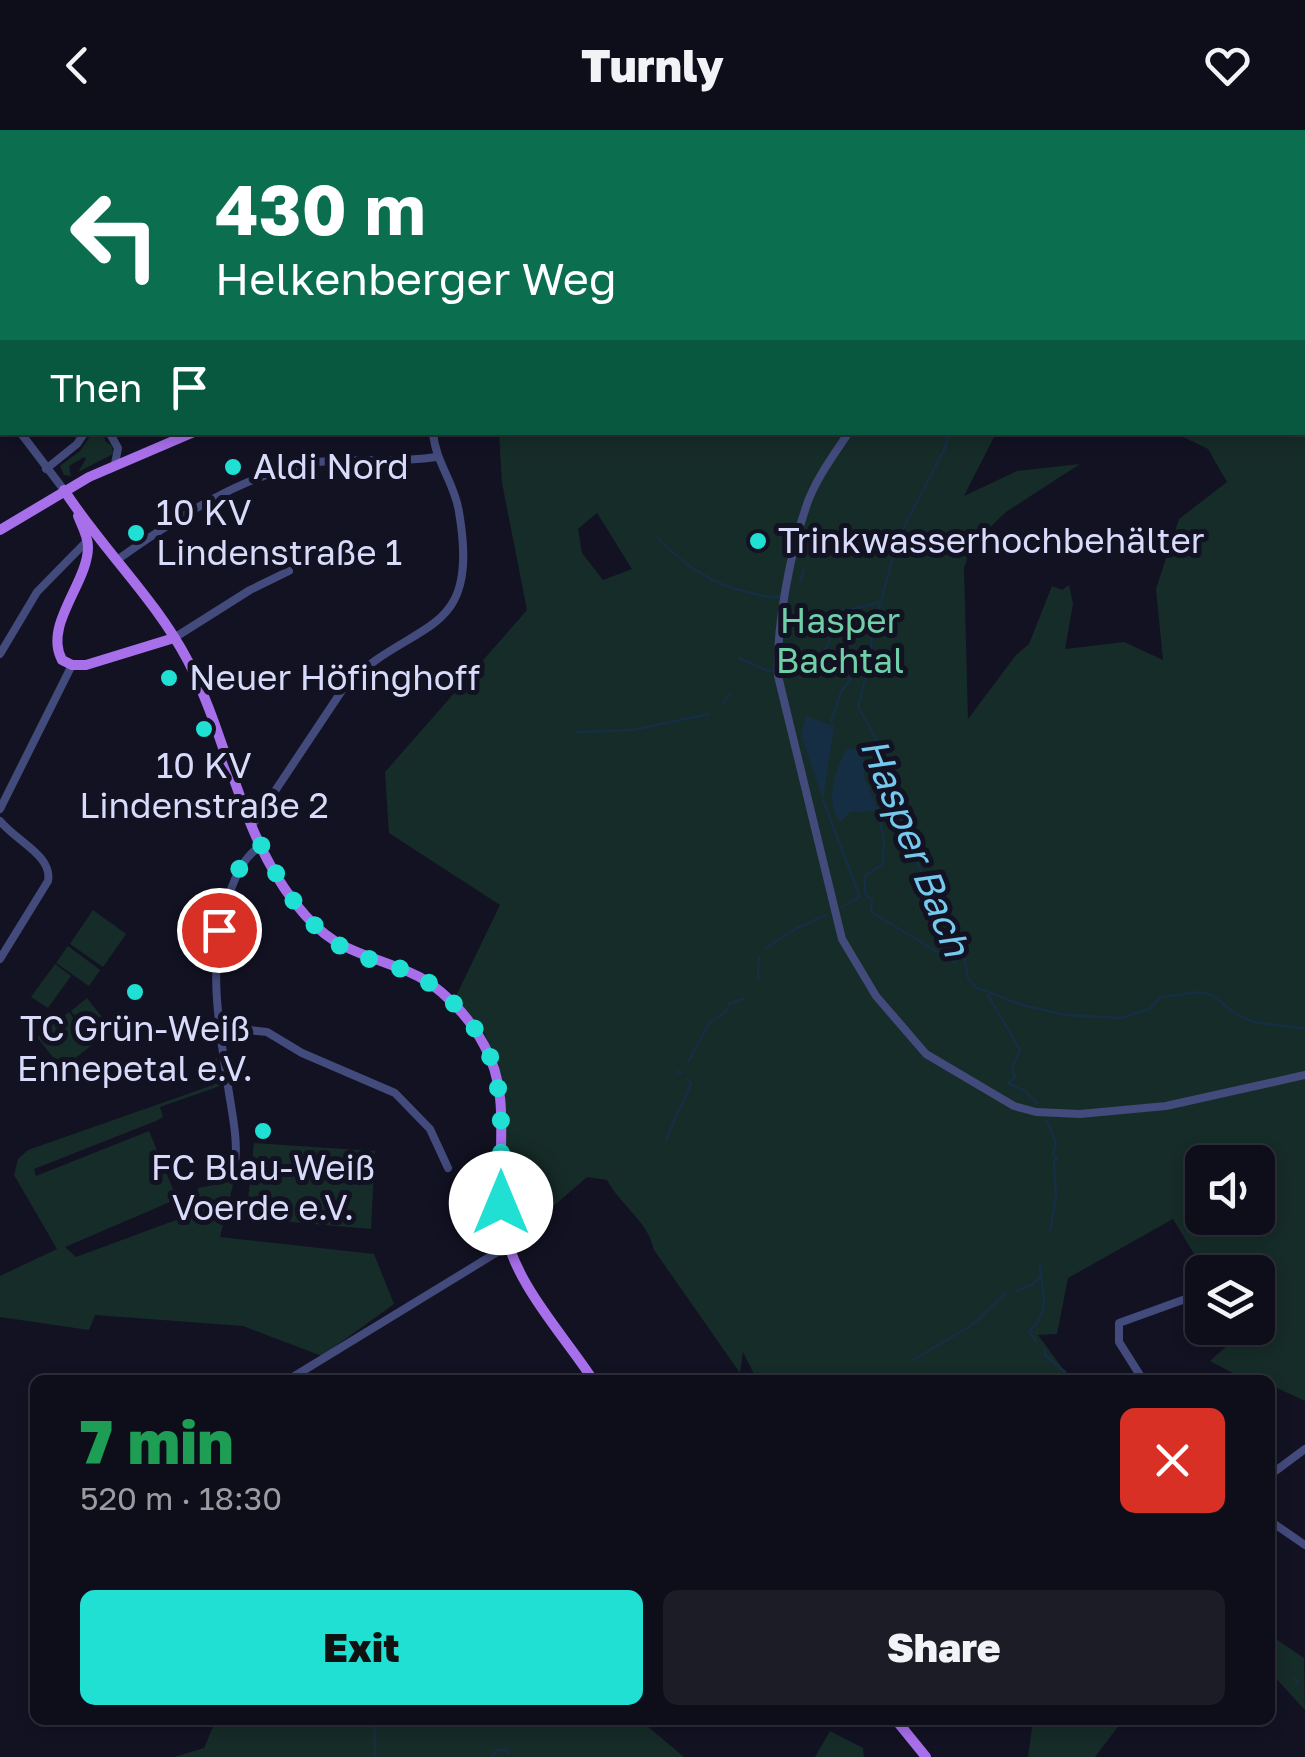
<!DOCTYPE html>
<html lang="en">
<head>
<meta charset="utf-8">
<style>
  body { margin:0; font-family:"Golos Text",sans-serif; background:#1c1c27; color:#f1f3f6; height:100vh; display:flex; flex-direction:column; font-size:38px; white-space:nowrap }
  * { box-sizing:border-box; margin:0 }
  p { font-size:32px; color:#9b9ca2 }
  .icon { flex:none; width:55px; height:55px; fill:none; stroke:currentColor; stroke-width:2; stroke-linecap:round; stroke-linejoin:round }
  .map { position:relative; flex:1; overflow:hidden }
  .drawer { position:absolute; left:30px; top:1245px; width:1245px; height:350px; display:flex; flex-direction:column; background:#0e0e1a; border-radius:15px; box-shadow:0 5px 15px #0003,0 0 0 2px #2e2e39 }
  .drawer>* { flex:none }
  .banner { position:absolute; left:0px; top:0px; width:1305px; height:305px; box-shadow:0 5px 15px #0003,0 0 0 2px #2e2e39; background:#0b6e4f; color:#fff; overflow:hidden }
  .tools { position:absolute; left:1185px; top:1015px; display:grid; gap:20px }
  .tools a { display:grid; place-items:center; width:90px; height:90px; border-radius:15px; background:#0e0e1a; box-shadow:0 5px 15px #0003,0 0 0 2px #2e2e39; font-size:50px }
  .pin { position:absolute; display:grid; place-items:center; width:85px; height:85px; color:#fff; margin:-42px; border:5px solid #fff; border-radius:50%; box-shadow:0 2px 10px #0007 }
  .me { position:absolute; width:110px; margin:-55px; rotate:0deg; stroke-linejoin:round; filter:drop-shadow(0 0 8px #0008) }
  .turn { display:flex; align-items:center; gap:35px; height:210px; padding:0 50px; font-size:45px }
  .turn .icon { width:130px; height:130px; stroke-width:2.5 }
  .turn b { display:block; font-size:70px; line-height:85px }
  .then { display:flex; align-items:center; height:95px; padding:0 50px; background:#0003; gap:20px; font-size:38px }
  .round { display:grid; place-items:center; flex:none; width:105px; height:105px; border-radius:15px; background:#1c1c27 }
  .head { display:flex; align-items:center; justify-content:space-between; height:170px; padding:0 50px }
  h1 { font-size:60px; font-weight:800; line-height:75px; color:#1e9e55 }
  .cta { display:flex; gap:20px; margin-top:auto; padding:20px 50px }
  .cta a { flex:1; height:115px; border-radius:15px; background:#1fe0d3; color:#111; font-size:40px; font-weight:800; line-height:115px; text-align:center }
  .cta a+a { background:#1c1c27; color:#f1f3f6 }
  header { display:flex; justify-content:space-between; align-items:center; height:130px; padding:0 50px; background:#0e0e1a; font-size:45px; font-weight:800 }
  .map>svg:first-child { display:block }
  .green { fill:#162c28; fill-rule:evenodd }
  .water { fill:#152e44 }
  .lines { fill:none; stroke-linecap:round; stroke-linejoin:round }
  .stream { stroke:#152e44; stroke-width:2.5 }
  .minor { stroke:#434a7c; stroke-width:8 }
  .major { stroke:#a86feb; stroke-width:10 }
  .route { stroke:#1fe0d3; stroke-width:18; stroke-dasharray:0 32.4 }
  .poi-dot { fill:#1fe0d3; stroke:#121223; stroke-width:4 }
  .labels { text-anchor:middle; stroke-width:10; stroke-linejoin:round; paint-order:stroke }
  .poi-label { font-size:35px; fill:#d9dbfa; stroke:#121223; text-anchor:start }
  .park-label { font-size:35px; fill:#6fd0a8; stroke:#121223 }
  .water-label { font-size:38px; font-style:italic; fill:#75c9ec; stroke:#121223 }
</style>
</head>
<body>
<header><svg class="icon" aria-label="back" viewBox="0 0 24 24"><path d="M15 5l-7 7 7 7"/></svg>Turnly<svg class="icon" aria-label="heart" viewBox="0 0 24 24"><path d="M12 20l-8-8c-3-5 5-10 8-4 3-6 11-1 8 4z"/></svg></header>
<div class="map">
<svg width="1305" height="1627" viewBox="0 0 1305 1627">
  <rect width="100%" height="100%" fill="#121223"/>
  <g class="green">
    <polygon points="159,0 441,0 153,2"/>
    <polygon points="696,0 1131,0 1132,2 697,2"/>
    <path d="M1305,162V1271L1277,1258L1272,1264L1270,1250H1246L1210,1231L1241,1203L1239,1198H1258V1142H1205L1173,1089L1068,1148L1057,1204L1038,1205L1071,1250H757L743,1222L740,1243L654,1120C648,1091 621,1076 607,1050L587,1047L511,1113L503,1061L502,968L499,935L484,903L455,868L500,775L389,703L385,642L527,480L502,353L499,303H996L964,366L1017,341L1080,334L1006,382L972,414L964,438L968,589L1016,525L1029,514L1052,456L1062,460L1069,455L1073,474L1065,519L1124,512L1163,530L1156,459L1179,389L1227,352L1208,319L1175,303L1302,302ZM597,383L632,439L603,450L582,423L578,399ZM1202,1032H1258V1088H1202Z"/>
    <polygon points="92,303 104,303 105,311 112,316 113,324 78,342 86,329 84,327 69,336 71,346 64,345 60,336 80,321"/>
    <polygon points="93,780 126,804 103,837 70,814"/>
    <polygon points="68,816 100,840 89,856 56,833"/>
    <polygon points="55,834 71,846 48,878 31,867"/>
    <polygon points="87,868 112,900 96,912 71,881"/>
    <polygon points="69,882 93,914 62,939 37,907"/>
    <polygon points="217,928 220,956 160,977 163,987 156,991 34,1039 36,1046 149,1001 177,1069 65,1117 76,1127 195,1083 198,1058 234,1051 220,1107 374,1124 394,1174 322,1226 243,1196 95,1185 89,1200 0,1187 0,1146 57,1119 14,1045 18,1029 28,1020 213,955 212,930"/>
    <polygon points="254,1013 375,1021 371,1099 246,1088"/>
    <polygon points="1270,1505 1304,1528 1305,1580 1270,1542"/>
    <polygon points="216,1590 640,1590 684,1627 174,1627 204,1618"/>
    <polygon points="1033,1590 1123,1590 1095,1627 1028,1627"/>
    <polygon points="830,1601 863,1618 864,1627 815,1627"/>
  </g>
  <g class="water">
    <polygon points="806,586 834,596 823,670 801,605"/>
    <path d="M853,618L863,622L866,635L864,647L877,677L874,681L851,682L840,692C825,671 834,643 846,620Z"/>
  </g>
  <g class="lines">
    <g class="stream">
      <polyline points="1135,0 1135,2"/>
      <polyline points="1047,2 1049,0"/>
      <polyline points="1302,91 1305,91"/>
      <polyline points="949,302 945,318 902,401 894,423 872,505 870,530 858,577 876,609 877,633 900,681 906,709 953,810 965,829 968,848 975,857 1022,875 1066,885 1121,888 1149,879 1161,867 1201,862 1212,865 1236,884 1253,892 1305,899"/>
      <path d="M658,408C684,435 712,455 751,463C762,465 770,470 781,466"/>
      <polyline points="800,452 804,440"/>
      <polyline points="739,528 768,541 774,541"/>
      <polyline points="783,542 791,542 806,526 824,523 840,482 880,472"/>
      <polyline points="723,573 730,564"/>
      <polyline points="831,591 841,562 869,524"/>
      <polyline points="576,602 633,600 709,584"/>
      <polyline points="823,670 860,767 842,777"/>
      <polyline points="877,677 884,710 883,734 865,746 865,764 872,770 871,782 956,833"/>
      <polyline points="766,818 795,799 826,785"/>
      <polyline points="758,849 759,826"/>
      <polyline points="988,865 1020,920 1012,938 1015,947 1008,953 1025,961 1037,973"/>
      <polyline points="688,932 710,892 727,881 729,874 743,869"/>
      <polyline points="676,942 682,942"/>
      <polyline points="1047,991 1056,1013 1053,1025 1057,1028 1054,1032 1056,1067 1050,1101"/>
      <polyline points="666,1009 691,954 687,949"/>
      <polyline points="1016,1161 1033,1154 1040,1147"/>
      <path d="M1036,1211L1029,1201C1053,1181 1041,1161 1040,1135"/>
      <polyline points="1045,1220 1045,1225 1065,1242 1069,1250"/>
      <polyline points="913,1230 972,1195 1006,1163"/>
      <polyline points="1270,1530 1274,1532 1273,1530"/>
      <polyline points="1295,1548 1298,1553"/>
      <polyline points="374,1590 375,1627"/>
      <polyline points="492,1627 497,1620 505,1620 508,1623"/>
    </g>
    <g class="minor">
      <polyline points="691,2 693,0"/>
      <polyline points="1094,2 1096,0"/>
      <polyline points="0,144 2,146"/>
      <polyline points="0,275 2,279"/>
      <polyline points="20,302 64,360"/>
      <polyline points="109,302 118,318 115,334"/>
      <path d="M849,302C833,326 815,350 806,377C790,424 776,497 778,546L842,809L876,866L926,924L1014,976L1036,982L1080,984L1166,976L1305,945"/>
      <polyline points="46,339 77,314 85,302"/>
      <path d="M117,430C173,390 249,340 319,332C358,328 397,333 436,327"/>
      <polyline points="174,508 250,460 289,441"/>
      <polyline points="0,524 37,462 87,411"/>
      <polyline points="0,679 72,535"/>
      <path d="M0,691C16,711 53,726 48,751L0,829"/>
      <path d="M253,694L345,556C415,486 481,511 459,382C455,353 435,332 433,302"/>
      <polyline points="219,897 267,902 302,923 395,963 430,999 448,1038"/>
      <path d="M234,1040C239,1016 233,988 229,963C219,898 206,829 229,765C236,745 243,727 262,715"/>
      <polyline points="288,1250 509,1115"/>
      <polyline points="1143,1250 1119,1212 1119,1193 1202,1163"/>
      <polyline points="1270,1345 1305,1319"/>
      <polyline points="1270,1391 1305,1415"/>
    </g>
    <g class="major">
      <polyline points="538,2 539,0"/>
      <path d="M64,360C102,419 155,468 188,531C228,609 240,703 295,773C333,822 357,820 409,842C439,854 469,886 484,915C515,969 493,1035 503,1094C514,1154 561,1201 593,1250"/>
      <path d="M78,386C82,396 88,406 88,417C88,453 43,495 62,530L72,535H86L174,508"/>
      <polyline points="0,400 89,347 194,302"/>
      <polyline points="896,1590 926,1627"/>
    </g>
  </g>
  <g class="lines">
    <path class="route" d="M219,800C224,771 235,731 262,715C280,755 304,793 342,817C362,829 385,833 407,841C443,855 482,898 493,935C506,980 499,1027 501,1073"/>
  </g>
  <g class="poi-dot">
    <circle cx="233" cy="337" r="10"/>
    <circle cx="136" cy="403" r="10"/>
    <circle cx="758" cy="411" r="10"/>
    <circle cx="169" cy="548" r="10"/>
    <circle cx="204" cy="599" r="10"/>
    <circle cx="135" cy="862" r="10"/>
    <circle cx="263" cy="1001" r="10"/>
  </g>
  <g class="labels">
    <g class="poi-label">
      <text x="253" y="349">Aldi Nord</text>
      <text x="156" y="395">10 KV<tspan x="156" dy="40">Lindenstraße 1</tspan></text>
      <text x="778" y="423">Trinkwasserhochbehälter</text>
      <text x="189" y="560">Neuer Höfinghoff</text>
      <text x="204" y="648" text-anchor="middle">10 KV<tspan x="204" dy="40">Lindenstraße 2</tspan></text>
      <text x="135" y="911" text-anchor="middle">TC Grün-Weiß<tspan x="135" dy="40">Ennepetal e.V.</tspan></text>
      <text x="263" y="1050" text-anchor="middle">FC Blau-Weiß<tspan x="263" dy="40">Voerde e.V.</tspan></text>
    </g>
    <g class="park-label">
      <text x="840" y="503">Hasper<tspan x="840" dy="40">Bachtal</tspan></text>
    </g>
    <g class="water-label">
      <text transform="translate(915 717) rotate(68)" y="13">Hasper Bach</text>
    </g>
  </g>
</svg>
<div class="tools">
<a><svg class="icon" aria-label="sound" viewBox="0 0 24 24"><path d="M4 9h4l5-4v14l-5-4H4zM17 9q2 3 0 6"/></svg></a>
<a><svg class="icon" aria-label="layers" viewBox="0 0 24 24"><path d="M12 4l9 5-9 5-9-5zM3 14l9 5 9-5"/></svg></a>
</div>
<div class="pin" style="left:219px;top:800px;background:#d93025"><svg class="icon" aria-label="arrive" viewBox="0 0 24 24"><path d="M6 21V4h12l-3 4 3 4H6"/></svg></div>
<svg class="me" style="left:501px;top:1073px" viewBox="-20 -20 40 40"><circle r="19" fill="#fff"/><path d="M0-13L10 11 0 6-10 11z" fill="#1fe0d3"/></svg>
<div class="banner">
<div class="turn"><svg class="icon" aria-label="left" viewBox="0 0 24 24"><path d="M17 20v-9H6M10 6l-5 5 5 5"/></svg><div><b>430 m</b>Helkenberger Weg</div></div>
<div class="then">Then<svg class="icon" aria-label="arrive" viewBox="0 0 24 24"><path d="M6 21V4h12l-3 4 3 4H6"/></svg></div>
</div>
<section class="drawer">
<div class="head"><div><h1>7 min</h1><p>520 m · 18:30</p></div><a class="round" style="background:#d93025;color:#fff"><svg class="icon" aria-label="close" viewBox="0 0 24 24"><path d="M6 6l12 12M18 6L6 18"/></svg></a></div>
<div class="cta"><a>Exit</a><a>Share</a></div>
</section>
</div>
</body>
</html>
